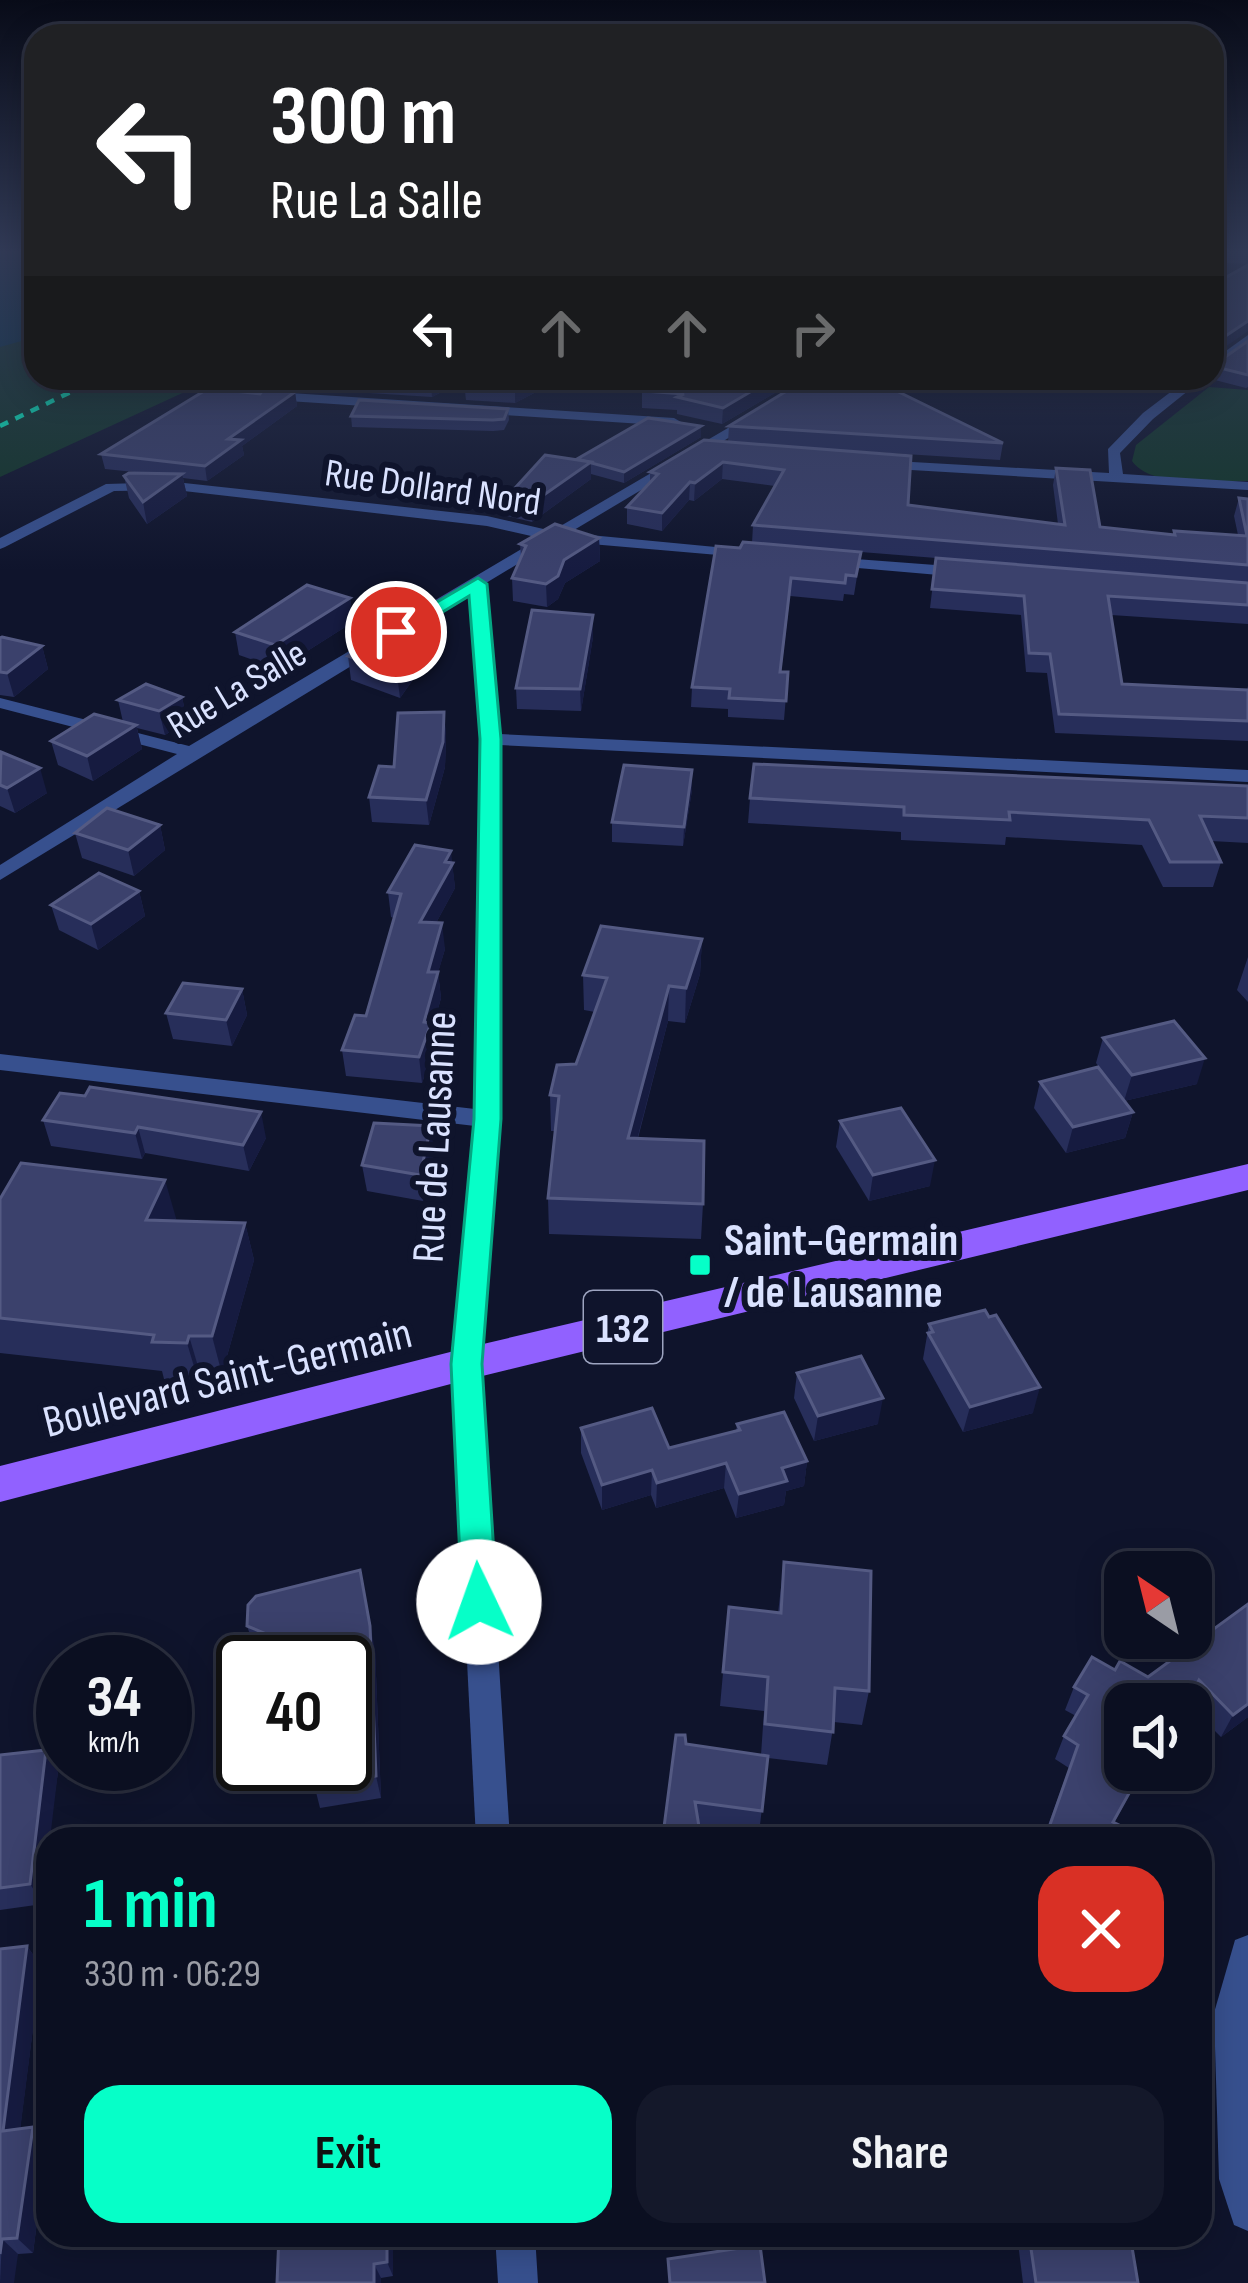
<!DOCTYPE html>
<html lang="en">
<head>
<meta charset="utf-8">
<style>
  body { margin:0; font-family:"Sofia Sans Condensed",sans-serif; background:#14182a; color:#f1f3f6; height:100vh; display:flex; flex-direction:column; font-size:45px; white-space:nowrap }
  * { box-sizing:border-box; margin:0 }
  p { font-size:39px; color:#9a9ca5 }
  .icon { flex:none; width:66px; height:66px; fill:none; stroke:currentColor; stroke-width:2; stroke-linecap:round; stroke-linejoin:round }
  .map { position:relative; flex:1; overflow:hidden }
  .panel { position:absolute; left:36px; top:1827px; width:1176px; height:420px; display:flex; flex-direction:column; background:#0b0f21; border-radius:36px; box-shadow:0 6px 30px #0003,0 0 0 3px #2b2f3f }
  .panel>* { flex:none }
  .hud { position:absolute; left:24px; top:24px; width:1200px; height:366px; border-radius:36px; box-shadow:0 6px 30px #0003,0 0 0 3px #2b2f3f; background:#202124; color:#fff; overflow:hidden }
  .needle { width:78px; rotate:325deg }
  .controls { position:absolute; left:1104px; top:1551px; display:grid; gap:24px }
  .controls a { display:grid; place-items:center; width:108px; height:108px; border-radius:24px; background:#0b0f21; box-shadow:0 6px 30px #0003,0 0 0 3px #2b2f3f; font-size:60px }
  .speed { position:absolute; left:36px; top:1635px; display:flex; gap:24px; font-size:60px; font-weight:700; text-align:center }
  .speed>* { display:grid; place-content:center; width:156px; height:156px; border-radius:50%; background:#0b0f21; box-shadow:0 6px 30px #0003,0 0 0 3px #2b2f3f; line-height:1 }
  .speed small { font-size:30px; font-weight:400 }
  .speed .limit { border:6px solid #111; border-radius:18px; background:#fff; color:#111 }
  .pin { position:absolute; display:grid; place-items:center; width:102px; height:102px; color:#fff; margin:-51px; border:6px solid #fff; border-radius:50%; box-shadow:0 3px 12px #0007 }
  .me { position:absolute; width:132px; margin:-66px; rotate:357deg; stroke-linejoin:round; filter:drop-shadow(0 0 9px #0008) }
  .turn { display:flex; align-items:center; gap:42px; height:252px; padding:0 48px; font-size:54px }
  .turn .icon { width:156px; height:156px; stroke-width:2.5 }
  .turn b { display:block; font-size:84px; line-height:102px }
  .lanes { display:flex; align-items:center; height:114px; padding:0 48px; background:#0003; justify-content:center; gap:60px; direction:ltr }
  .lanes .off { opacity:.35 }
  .round { display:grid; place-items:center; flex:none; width:126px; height:126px; border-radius:36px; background:#14182a }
  .headline { display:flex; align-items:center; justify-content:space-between; height:204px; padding:0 48px }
  h1 { font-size:72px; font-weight:700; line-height:90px; color:#06ffc8 }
  .action { display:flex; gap:24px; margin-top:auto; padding:24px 48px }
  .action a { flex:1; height:138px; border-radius:36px; background:#06ffc8; color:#111; font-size:48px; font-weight:700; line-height:138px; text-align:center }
  .action a+a { background:#14182a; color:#f1f3f6 }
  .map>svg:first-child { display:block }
  .green { fill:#123729 }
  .water { fill:#07374d }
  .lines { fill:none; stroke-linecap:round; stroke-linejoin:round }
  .minor { fill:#37508e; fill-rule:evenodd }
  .tertiary { fill:#37508e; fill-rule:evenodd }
  .primary { fill:#9161ff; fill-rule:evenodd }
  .rail { stroke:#06ffc8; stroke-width:4.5; stroke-dasharray:9 8; stroke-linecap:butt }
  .wall { fill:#272e5a }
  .shaded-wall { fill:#161b40 }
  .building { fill:#3b416c; stroke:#545a83; stroke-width:3 }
  .route { fill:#06ffc8; stroke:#04a682; stroke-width:3 }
  .poi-dot { fill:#06ffc8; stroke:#0f142c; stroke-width:4.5 }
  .labels { text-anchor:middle; stroke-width:12; stroke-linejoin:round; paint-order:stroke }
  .far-street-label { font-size:39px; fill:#dae2ff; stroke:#0f142c }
  .shield { fill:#0f142c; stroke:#9da4c0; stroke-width:3 }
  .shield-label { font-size:42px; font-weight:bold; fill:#dae2ff }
  .street-label { font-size:45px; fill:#dae2ff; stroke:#0f142c }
  .poi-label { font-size:45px; font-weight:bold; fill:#dae2ff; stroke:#0f142c; text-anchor:start }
</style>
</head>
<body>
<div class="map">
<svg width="1248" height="2283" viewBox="0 0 1248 2283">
  <rect width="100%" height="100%" fill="#0f142c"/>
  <g class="green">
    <polygon points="0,251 36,251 36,378 215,378 0,477"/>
    <path d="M1209,387L1248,390V481C1216,480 1152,489 1132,461L1136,445Z"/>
  </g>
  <polygon class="water" points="0,251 36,251 36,337 0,347"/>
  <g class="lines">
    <g class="minor">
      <polygon points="1248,335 1248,345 1212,371 1212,361"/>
      <polygon points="246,378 260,378 252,388 259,391 674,418 681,422 674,426 257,399 237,390"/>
      <polygon points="1189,378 1204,378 1153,419 1120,453 1123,474 1248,482 1248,490 877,468 870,464 877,460 1109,473 1108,449 1143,413"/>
      <polygon points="757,411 762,412 762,418 569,533 747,550 753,552 753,558 556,541 486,583 500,734 1248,770 1248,782 500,745 499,1119 480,1364 476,1372 466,1375 456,1372 452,1364 475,1126 0,1070 0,1054 475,1109 482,739 471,593 0,880 0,865 177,754 0,708 0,698 189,746 540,538 487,526 175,490 114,491 5,547 0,549 0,538 106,484 175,482 487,516 552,531"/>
      <polygon points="829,557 962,567 970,572 962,577 823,565 823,559"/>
      <polygon points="1248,1935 1248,2231 1234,2225 1219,2179 1214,2013 1235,1940"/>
    </g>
    <g class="tertiary">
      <polygon points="466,1353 476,1356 480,1364 510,1839 476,1839 452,1364 456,1356"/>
      <polygon points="495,2235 535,2235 538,2283 498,2283"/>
    </g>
    <polygon class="primary" points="1248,1164 1248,1190 466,1380 0,1502 0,1466 466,1348"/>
    <polyline class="rail" points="0,426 100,378"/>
  </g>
  <g class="wall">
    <polygon points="1212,251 1248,251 1248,264 1212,262"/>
    <polygon points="1248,341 1248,387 1246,388 1207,378 1212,378 1212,362 1218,362"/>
    <polygon points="276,378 335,378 318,390 277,388"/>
    <polygon points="368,378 468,378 432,397 369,393"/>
    <polygon points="474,378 563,378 515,403 466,400 464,383"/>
    <polygon points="667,378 800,378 722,424 677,414 677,410 642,408 642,391"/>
    <polygon points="295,392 297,406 242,446 244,455 207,481 183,478 187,496 147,524 129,498 124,476 144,473 105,469 101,454 260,394"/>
    <polygon points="508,409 509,420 504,430 493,431 352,427 351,416"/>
    <polygon points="701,426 701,437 624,483 591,474 591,479 532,522 507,516 506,498 577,460"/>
    <polygon points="729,426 1003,443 1000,460 748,444 908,505 1058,524 1053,485 1056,468 1100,527 1173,535 1174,531 1238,535 1234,516 1239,498 1248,499 1248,624 1111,615 1122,684 1247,690 1248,686 1248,741 1055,733 1047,673 1026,672 1021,615 930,608 936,558 861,552 854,595 844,594 843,601 790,596 781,672 788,672 784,720 728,717 728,709 691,707 692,687 740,548 752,543 753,525 775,486 722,479 694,501 689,500 662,531 627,524 627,507 650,482 650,472 728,442"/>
    <polygon points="599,538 600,561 565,583 558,599 547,607 513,601 512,578 521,557 520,544"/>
    <polygon points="350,598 353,622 279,669 239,655 235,632"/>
    <polygon points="593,637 581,711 517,709 516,688"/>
    <polygon points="0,638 42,646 48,669 14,697 0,695"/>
    <polygon points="348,656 419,671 400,698 351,680"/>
    <polygon points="182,697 187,721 165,735 137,728 142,749 93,781 58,765 51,741 123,722 118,700"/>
    <polygon points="444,712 446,736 445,767 429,825 372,822 369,797 394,767"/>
    <polygon points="0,753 47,793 15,813 0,806"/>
    <polygon points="692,770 692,790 683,846 612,842 612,822"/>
    <polygon points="1248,786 1248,843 1211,841 1221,862 1213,887 1163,887 1142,845 1006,837 1005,845 901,840 901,832 748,823 750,798"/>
    <polygon points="160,825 165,850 134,876 82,858 75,833"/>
    <polygon points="452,863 455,888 436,923 445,949 438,972 441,998 432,1031 434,1048 422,1083 346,1076 342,1050 366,1016 394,918 391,917 388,892"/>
    <polygon points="139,891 145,916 98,950 59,930 51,905"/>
    <polygon points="702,939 700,974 685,1023 668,1021 638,1138 703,1204 701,1239 549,1234 548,1198 555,1131 551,1131 550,1095 576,1064 595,1012 584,1010 583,975"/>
    <polygon points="1248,957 1248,1002 1237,990"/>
    <polygon points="242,989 247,1015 232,1046 173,1039 166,1013"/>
    <polygon points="1103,1038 1197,1084 1124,1101 1096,1063"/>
    <polygon points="1040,1082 1133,1112 1125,1138 1066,1153 1034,1108"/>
    <polygon points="43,1120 266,1138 249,1171 145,1153 142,1159 51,1146"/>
    <polygon points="840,1121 930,1186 869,1201 836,1147"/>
    <polygon points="434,1152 423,1201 367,1191 362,1165"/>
    <polygon points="0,1199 176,1218 174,1221 245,1223 254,1260 222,1374 200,1373 198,1380 164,1379 162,1371 0,1353"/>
    <polygon points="929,1324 1033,1413 963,1432 923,1359"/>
    <polygon points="797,1373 878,1424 814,1441 794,1398"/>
    <polygon points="737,1424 807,1461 804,1486 786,1491 784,1505 736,1518 724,1488 656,1508 651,1495 602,1510 581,1453 581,1428 669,1448 736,1431"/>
    <polygon points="784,1562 869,1691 862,1725 834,1722 827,1765 768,1758 759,1833 699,1824 663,1835 686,1744 761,1755 764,1711 720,1706 729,1607 778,1613"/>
    <polygon points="1248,1604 1248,1717 1221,1737 1191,1707 1191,1704 1125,1704 1125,1770 1152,1770 1149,1776 1142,1772 1114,1823 1148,1839 1043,1839 1069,1768 1055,1759 1064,1736 1076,1716 1065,1710 1074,1687 1115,1670 1148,1677"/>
    <polygon points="247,1626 375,1650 381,1798 320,1808 313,1780 309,1780 304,1764 345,1764 345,1662 281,1661 255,1649"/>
    <polygon points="0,1755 58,1772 48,1839 48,1859 43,1904 0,1910"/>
    <polygon points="27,1946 41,1966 20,2129 47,2144 33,2253 18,2254 0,2283 0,1949"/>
    <polygon points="279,2235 393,2235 393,2276 381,2278"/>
    <polygon points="1017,2235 1130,2235 1138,2283 1023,2283"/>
  </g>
  <g class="shaded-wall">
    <polygon points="1248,321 1248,331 1212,356 1212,345"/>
    <polygon points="320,378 335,378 318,390 317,380"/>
    <polygon points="436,378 468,378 432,397 431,381"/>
    <polygon points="531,378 563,378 515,403 515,386"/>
    <polygon points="774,378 800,378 722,424 723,408"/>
    <polygon points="295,392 297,406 242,446 244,455 207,481 205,466 228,439"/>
    <polygon points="701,426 701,437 624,483 624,472"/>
    <polygon points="591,462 591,479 532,522 531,504"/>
    <polygon points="723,462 722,479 694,501 695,483"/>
    <polygon points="182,474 187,496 147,524 143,502"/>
    <polygon points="690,482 689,500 662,531 662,513"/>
    <polygon points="599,538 600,561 565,583 558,599 547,607 546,584 564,560"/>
    <polygon points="350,598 353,622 279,669 275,645"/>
    <polygon points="593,615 593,637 581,711 580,689"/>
    <polygon points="42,646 48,669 14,697 7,673"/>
    <polygon points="416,647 419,671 400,698 397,674"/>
    <polygon points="182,697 187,721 165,735 159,711"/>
    <polygon points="444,712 446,736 445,767 429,825 426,800"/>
    <polygon points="136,725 142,749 93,781 87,756"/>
    <polygon points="40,768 47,793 15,813 7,788"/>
    <polygon points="692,770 692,790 683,846 684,827"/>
    <polygon points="160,825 165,850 134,876 128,850"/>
    <polygon points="451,851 455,888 423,947 420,922"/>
    <polygon points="139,891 145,916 98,950 91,924"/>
    <polygon points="442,923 445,949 431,997 428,972"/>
    <polygon points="702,939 700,974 685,1023 686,988"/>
    <polygon points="438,972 441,998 432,1031 434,1048 422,1083 419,1057 424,1022"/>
    <polygon points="669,986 668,1021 628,1174 628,1138"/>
    <polygon points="242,989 247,1015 232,1046 226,1020"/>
    <polygon points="1205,1058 1197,1084 1124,1101 1132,1075"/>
    <polygon points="261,1112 266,1138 249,1171 243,1145"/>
    <polygon points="1133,1112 1125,1138 1066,1153 1073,1127"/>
    <polygon points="431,1126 434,1152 423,1201 420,1175"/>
    <polygon points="138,1127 145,1153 142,1159 135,1133"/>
    <polygon points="935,1160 930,1186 869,1201 873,1175"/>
    <polygon points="165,1180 176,1218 157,1258 146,1220"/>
    <polygon points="245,1223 254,1260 222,1374 212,1336"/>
    <polygon points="189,1336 200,1373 198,1380 187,1343"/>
    <polygon points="1040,1387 1033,1413 963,1432 970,1407"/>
    <polygon points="883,1398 878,1424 814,1441 818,1416"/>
    <polygon points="807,1461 804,1486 786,1491 784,1505 736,1518 739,1494 782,1468"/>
    <polygon points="726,1463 724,1488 656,1508 657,1483"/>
    <polygon points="652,1470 651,1495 602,1510 602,1485"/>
    <polygon points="360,1570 375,1650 381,1798 376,1776"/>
    <polygon points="300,1644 305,1662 282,1662 278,1649"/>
    <polygon points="1248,1704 1248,1717 1221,1737 1233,1715"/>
    <polygon points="46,1750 58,1772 50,1839 48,1839 48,1859 43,1904 30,1884"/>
    <polygon points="27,1946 41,1966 18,2147 3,2131"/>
    <polygon points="33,2127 47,2144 33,2253 17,2238"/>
    <polygon points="387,2235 393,2235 393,2276 387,2262"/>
    <polygon points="2,2239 18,2254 14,2283 0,2283"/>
    <polygon points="374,2264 381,2278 381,2283 374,2283"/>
  </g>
  <g class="building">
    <polygon points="1248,265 1248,321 1212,345 1212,352 1212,289 1223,279"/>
    <polygon points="1248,341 1248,375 1212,366 1212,362 1218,362"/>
    <polygon points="382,378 436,378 431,381"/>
    <polygon points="474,378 531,378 515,386 464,383"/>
    <polygon points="667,378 774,378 723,408 677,397 684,394 642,391"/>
    <polygon points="808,378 870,378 1003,443 729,426"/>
    <polygon points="209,388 260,394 263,390 295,392 228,439 241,440 205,466 101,454"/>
    <polygon points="359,400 508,409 504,419 493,420 351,416"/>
    <polygon points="648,418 701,426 624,472 577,459"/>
    <polygon points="704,440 911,456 908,505 1065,525 1056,468 1090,470 1100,527 1175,535 1174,531 1247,536 1239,498 1248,499 1248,565 753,525 784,470 723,462 695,483 690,482 662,513 627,507 658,474 650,472"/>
    <polygon points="545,455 591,462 531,504 506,498"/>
    <polygon points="129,473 182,474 143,502 124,476"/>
    <polygon points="555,524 599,538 564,560 558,576 546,584 512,578 526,546 520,544"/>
    <polygon points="743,542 861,552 856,576 846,575 845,583 791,578 780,672 788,672 786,701 729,698 730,689 692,687 716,546 740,548"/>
    <polygon points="936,558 1248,583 1248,605 1108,596 1122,684 1248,690 1248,721 1059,714 1050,654 1029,653 1024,596 932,589"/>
    <polygon points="307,585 350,598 275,645 235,632"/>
    <polygon points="532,610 593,615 580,689 516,688"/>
    <polygon points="380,634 416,647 397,674 348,656"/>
    <polygon points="2,637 42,646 7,673 0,672 0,638"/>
    <polygon points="146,684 182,697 159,711 118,700"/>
    <polygon points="444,712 443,742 426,800 369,797 379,766 394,767 398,713"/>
    <polygon points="94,714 136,725 87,756 51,741"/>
    <polygon points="1,752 40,768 7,788 0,785"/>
    <polygon points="754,764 1248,786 1248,818 1200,816 1221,862 1170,862 1149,820 1009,812 1010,820 904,815 904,807 750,798"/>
    <polygon points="624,765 692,770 684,827 612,822"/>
    <polygon points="107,808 160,825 128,850 75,833"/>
    <polygon points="415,845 451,851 445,862 453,863 420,922 442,923 428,972 438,972 424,1022 431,1023 419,1057 342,1050 355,1015 366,1016 401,894 388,892"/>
    <polygon points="99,873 139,891 91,924 51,905"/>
    <polygon points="601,926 702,939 686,988 669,986 628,1138 704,1141 703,1204 548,1198 559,1096 550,1095 557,1065 576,1064 607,978 583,975"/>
    <polygon points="183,983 242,989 226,1020 166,1013"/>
    <polygon points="1174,1021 1205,1058 1132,1075 1103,1038"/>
    <polygon points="1098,1067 1133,1112 1073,1127 1040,1082"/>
    <polygon points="90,1087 261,1112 243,1145 138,1127 135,1133 43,1120 60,1093 85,1096"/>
    <polygon points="901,1108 935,1160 873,1175 840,1121"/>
    <polygon points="374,1123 431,1126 420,1175 362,1165"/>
    <polygon points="21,1163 165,1180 146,1220 245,1223 212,1336 189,1336 187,1343 152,1342 154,1335 0,1318 0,1199"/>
    <polygon points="985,1310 989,1317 996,1315 1040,1387 970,1407 928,1333 933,1332 929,1324"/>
    <polygon points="861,1356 883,1398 818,1416 797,1373"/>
    <polygon points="652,1408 669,1448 740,1430 737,1424 784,1412 807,1461 782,1468 787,1481 739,1494 726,1463 657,1483 652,1470 602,1485 581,1428"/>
    <polygon points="784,1562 871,1571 869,1691 835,1688 833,1732 765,1724 768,1677 723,1672 729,1607 781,1613"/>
    <polygon points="360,1570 370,1626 376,1776 313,1786 312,1764 345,1764 345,1662 300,1662 300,1644 278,1649 276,1638 247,1626 248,1605 256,1596"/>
    <polygon points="1248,1604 1248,1704 1233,1715 1199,1680 1187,1704 1125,1704 1125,1770 1142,1770 1113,1822 1148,1839 1045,1839 1078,1745 1064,1736 1088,1695 1074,1687 1092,1657 1115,1670 1120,1661 1148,1677"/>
    <polygon points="676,1735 685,1735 686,1744 768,1756 762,1811 695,1802 701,1839 630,1839 663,1835"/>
    <polygon points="46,1750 30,1884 0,1888 0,1755"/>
    <polygon points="1018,1830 1038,1839 1002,1839 1005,1833"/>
    <polygon points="27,1946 3,2131 33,2127 17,2238 2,2239 0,2254 0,1949"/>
    <polygon points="279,2235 387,2235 387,2262 374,2264 374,2283 277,2283"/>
    <polygon points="1029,2235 1130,2235 1138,2283 1036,2283"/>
    <polygon points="760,2245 765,2283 670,2283 668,2259"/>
  </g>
  <linearGradient id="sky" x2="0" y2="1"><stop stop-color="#080b18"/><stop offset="0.44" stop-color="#313a56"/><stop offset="1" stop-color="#313a56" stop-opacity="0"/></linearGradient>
  <rect width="1248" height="571" fill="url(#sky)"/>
  <polygon class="route" points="478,578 487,584 501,739 501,1119 482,1364 497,1602 492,1613 479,1617 467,1613 462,1602 451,1364 474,1119 480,739 469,596 403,636 386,632"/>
  <rect class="poi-dot" x="688" y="1253" width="24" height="24" rx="6"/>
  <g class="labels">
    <g class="far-street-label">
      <text transform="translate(433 486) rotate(8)" y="14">Rue Dollard Nord</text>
      <text transform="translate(236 688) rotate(-31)" y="14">Rue La Salle</text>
    </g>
    <rect class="shield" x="584" y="1291" width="78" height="72" rx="9"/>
    <g class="shield-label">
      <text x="623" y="1342">132</text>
    </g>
    <g class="street-label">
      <text transform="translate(433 1137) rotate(-87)" y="16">Rue de Lausanne</text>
      <text transform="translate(227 1376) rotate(-14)" y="16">Boulevard Saint-Germain</text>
    </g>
    <g class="poi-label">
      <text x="724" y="1255">Saint-Germain<tspan x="724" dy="52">/ de Lausanne</tspan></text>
    </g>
  </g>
</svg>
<div class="controls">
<a><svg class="needle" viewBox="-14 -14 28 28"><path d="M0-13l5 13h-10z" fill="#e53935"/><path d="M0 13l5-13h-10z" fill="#9a9ca5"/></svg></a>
<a><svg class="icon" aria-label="sound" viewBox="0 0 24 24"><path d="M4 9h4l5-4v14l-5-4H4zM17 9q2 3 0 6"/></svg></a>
</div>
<div class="speed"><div>34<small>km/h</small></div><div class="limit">40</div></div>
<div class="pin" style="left:396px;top:632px;background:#d93025"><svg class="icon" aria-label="arrive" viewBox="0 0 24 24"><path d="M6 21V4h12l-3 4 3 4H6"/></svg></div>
<svg class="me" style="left:479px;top:1602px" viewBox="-20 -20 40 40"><circle r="19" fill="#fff"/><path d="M0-13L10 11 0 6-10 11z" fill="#06ffc8"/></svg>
<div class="hud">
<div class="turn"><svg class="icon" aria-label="left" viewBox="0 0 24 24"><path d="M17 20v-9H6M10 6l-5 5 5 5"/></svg><div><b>300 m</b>Rue La Salle</div></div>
<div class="lanes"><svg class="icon" aria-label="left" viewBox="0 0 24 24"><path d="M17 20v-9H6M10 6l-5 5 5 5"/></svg><svg class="icon off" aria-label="ahead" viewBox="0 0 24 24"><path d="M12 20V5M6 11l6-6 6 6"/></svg><svg class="icon off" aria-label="ahead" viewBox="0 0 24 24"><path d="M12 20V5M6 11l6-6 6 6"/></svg><svg class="icon off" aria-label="right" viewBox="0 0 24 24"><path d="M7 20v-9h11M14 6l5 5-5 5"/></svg></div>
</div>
<section class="panel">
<div class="headline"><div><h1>1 min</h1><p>330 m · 06:29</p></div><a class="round" style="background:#d93025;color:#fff"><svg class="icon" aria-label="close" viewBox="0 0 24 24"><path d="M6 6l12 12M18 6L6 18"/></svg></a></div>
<div class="action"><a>Exit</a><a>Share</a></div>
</section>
</div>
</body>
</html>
